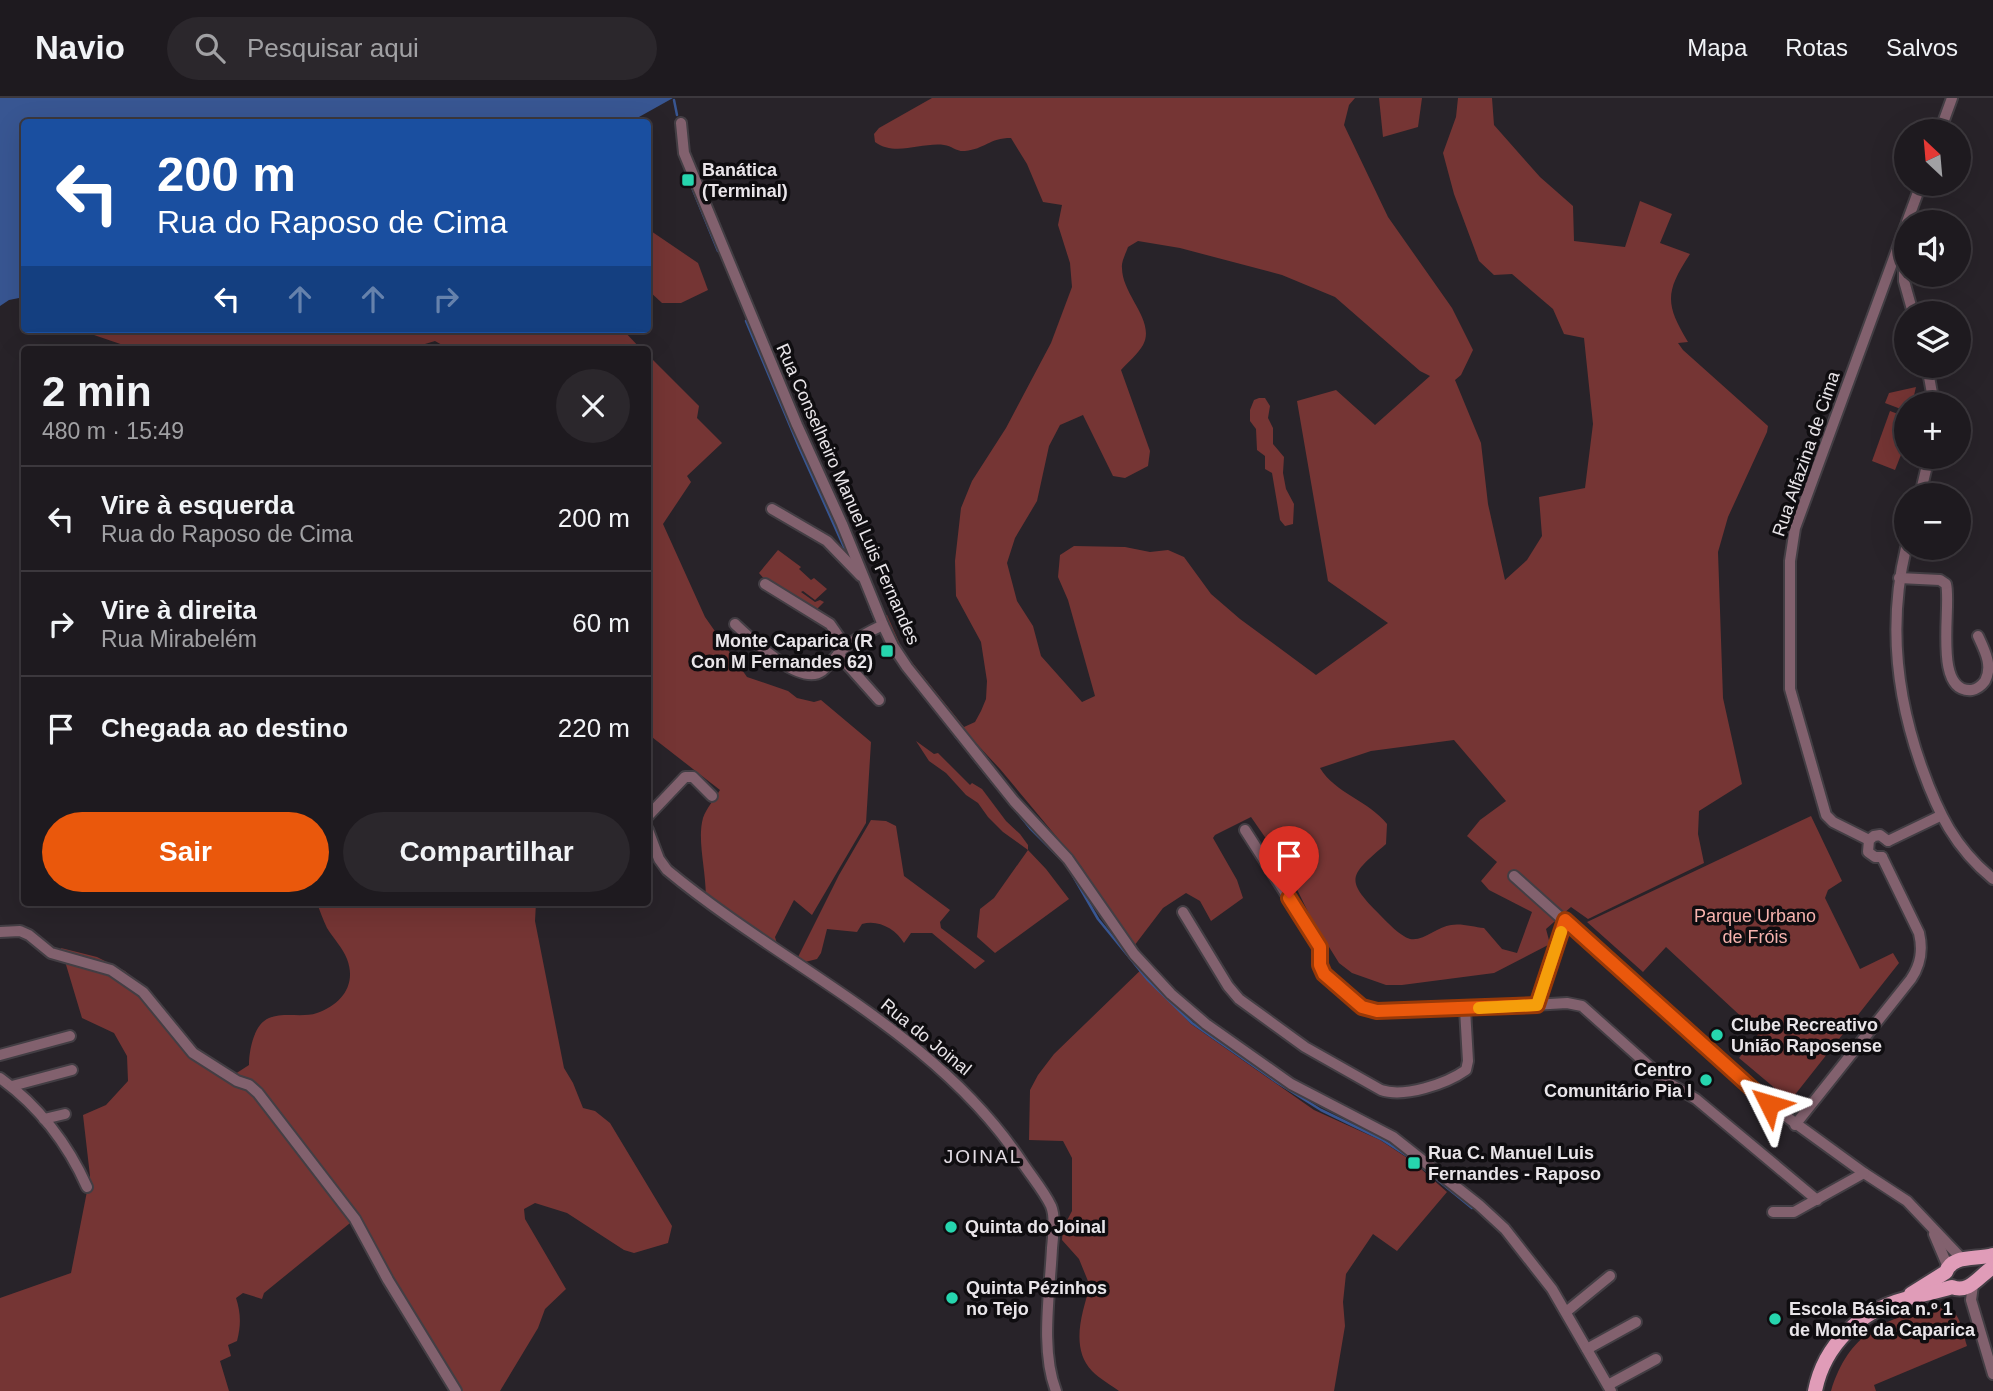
<!DOCTYPE html>
<html lang="pt">
<head>
<meta charset="utf-8">
<style>
  body { margin:0; font-family:Arial,sans-serif; background:#2b272c; color:#f1f3f6; height:100vh; display:flex; flex-direction:column; font-size:26px; white-space:nowrap }
  * { box-sizing:border-box; margin:0 }
  p { font-size:23px; color:#a1a1a4 }
  .icon { flex:none; width:38px; height:38px; fill:none; stroke:currentColor; stroke-width:2; stroke-linecap:round; stroke-linejoin:round }
  .map { position:relative; flex:1; overflow:hidden }
  .drawer { position:absolute; left:21px; top:248px; width:630px; height:560px; display:flex; flex-direction:column; background:#1e1a1f; border-radius:7px; box-shadow:0 7px 28px #0002,0 0 0 2px #3c383d }
  .drawer>* { flex:none }
  .hud { position:absolute; left:21px; top:21px; width:630px; height:214px; border-radius:7px; box-shadow:0 7px 28px #0002,0 0 0 2px #3c383d; background:#1a4fa0; color:#fff; overflow:hidden }
  .needle { width:46px; rotate:334deg }
  .tools { position:absolute; left:1894px; top:21px; display:grid; gap:14px }
  .tools a { display:grid; place-items:center; width:77px; height:77px; border-radius:50%; background:#1e1a1f; box-shadow:0 7px 28px #0002,0 0 0 2px #3c383d; font-size:35px }
  .pin { position:absolute; display:grid; place-items:center; width:60px; height:60px; color:#fff; margin:-72px -30px; border-radius:50% 50% 50% 0; rotate:-45deg; box-shadow:0 0 7px #0007 }
  .pin .icon { rotate:45deg }
  .me { position:absolute; width:77px; margin:-38px; rotate:310deg; stroke-linejoin:round; filter:drop-shadow(0 0 5px #0008) }
  .turn { display:flex; align-items:center; gap:24px; height:147px; padding:0 21px; font-size:32px }
  .turn .icon { width:91px; height:91px; stroke-width:2.5 }
  .turn b { display:block; font-size:49px; line-height:60px }
  .lanes { display:flex; align-items:center; height:66px; padding:0 21px; background:#0003; justify-content:center; gap:35px; direction:ltr }
  .lanes .off { opacity:.35 }
  .round { display:grid; place-items:center; flex:none; width:74px; height:74px; border-radius:37px; background:#2b272c }
  .head { display:flex; align-items:center; justify-content:space-between; height:119px; padding:0 21px }
  h1 { font-size:42px; font-weight:700; line-height:52px }
  .cta { display:flex; gap:14px; margin-top:auto; padding:14px 21px }
  .cta a { flex:1; height:80px; border-radius:42px; background:#ea580c; color:#fff; font-size:28px; font-weight:700; line-height:80px; text-align:center }
  .cta a+a { background:#2b272c; color:#f1f3f6 }
  ul { padding:0; list-style:none }
  li { display:flex; align-items:center; gap:21px; height:105px; padding:0 21px; border-top:2px solid #3c383d }
  li div { flex:1 }
  li b { display:block; font-size:26px }
  li em { font-style:normal }
  header { display:flex; align-items:center; gap:42px; box-sizing:border-box; height:98px; padding:0 35px; background:#1e1a1f; border-bottom:2px solid #3c383d }
  header strong { font-size:33px }
  nav { display:flex; gap:38px; margin-inline-start:auto; font-size:24px }
  .search { width:490px; height:63px; background:#2b272c; display:flex; align-items:center; gap:18px; box-sizing:border-box; padding:0 24px; border-radius:38px; color:#a1a1a4; font-size:26px }
  .map>svg:first-child { display:block }
  .green { fill:#753534; fill-rule:evenodd }
  .water { fill:#385692 }
  .lines { fill:none; stroke-linecap:round; stroke-linejoin:round }
  .stream { stroke:#385692; stroke-width:2.5 }
  .minor-casing { stroke:#433e44; stroke-width:14 }
  .major-casing { stroke:#433e44; stroke-width:18 }
  .minor { stroke:#82616e; stroke-width:10 }
  .major { stroke:#e09cb8; stroke-width:14 }
  .route-casing { stroke:#983908; stroke-width:18 }
  .route { stroke:#ea580c; stroke-width:12 }
  .slow { stroke:#f59e0b; stroke-width:12 }
  .poi-dot { fill:#26d5ae; stroke:#0f0d10; stroke-width:2.5 }
  .labels { text-anchor:middle; stroke-width:7; stroke-linejoin:round; paint-order:stroke }
  .poi-label { font-size:18px; font-weight:bold; fill:#e9e5e9; stroke:#0f0d10; text-anchor:start }
  .street-label { font-size:18px; fill:#e9e5e9; stroke:#0f0d10 }
  .park-label { font-size:18px; fill:#f7b3ae; stroke:#0f0d10 }
  .neighbourhood-label { font-size:19px; letter-spacing:2px; fill:#e2dbe3; stroke:#0f0d10 }
</style>
</head>
<body>
<header>
<strong>Navio</strong>
<div class="search"><svg class="icon" aria-label="search" viewBox="0 0 24 24"><circle cx="10" cy="10" r="6"/><path d="M15 15l6 6"/></svg>Pesquisar aqui</div>
<nav><a>Mapa</a><a>Rotas</a><a>Salvos</a></nav>
</header>
<div class="map">
<svg width="1993" height="1293" viewBox="0 0 1993 1293">
  <rect width="100%" height="100%" fill="#282329"/>
  <g class="green">
    <path d="M932,0H1355L1349,7L1344,27L1388,119L1452,210L1473,252L1461,277L1455,282L1481,345L1488,406L1505,482L1527,462L1542,438L1539,399L1585,390L1593,326L1584,240L1564,236L1553,211L1512,176L1494,177L1479,163L1454,96L1443,55L1456,19L1458,0H1492L1494,27L1540,79L1573,108L1574,143L1625,149L1640,103L1672,116L1660,145L1690,156C1665,194 1665,206 1688,244L1678,245L1683,252L1768,328L1767,334L1728,419L1718,454L1723,600L1742,686L1699,713L1698,736L1704,765L1588,821L1571,809L1546,831L1550,846L1494,875L1402,887H1386L1352,875L1339,865L1311,820L1287,771L1251,719L1215,737L1213,740L1237,782L1243,800L1211,823L1200,803L1186,795L1163,810L1134,848L1081,768L1000,671L961,629L902,553L884,517H887L903,553L964,629L975,624L981,613L986,601L987,583L981,544L956,498L955,463L961,410L972,383L1006,330L1051,245L1072,189L1070,165L1058,127L1062,107L1043,104L1027,66L1011,40C989,40 985,51 965,53C957,54 952,48 944,47C922,44 895,59 875,44L874,36L879,30ZM1138,143L1180,150L1282,177L1335,199L1420,273L1430,278L1375,327L1336,292L1297,303L1328,483L1388,525L1316,577L1240,521L1211,496L1184,459L1168,452L1150,454L1125,449L1074,448L1060,457L1058,479L1068,502L1095,598L1082,604L1041,558L1033,528L1017,503L1007,465L1015,440L1037,403L1049,348L1060,327L1083,317L1113,378L1125,380L1148,368L1150,353L1121,272C1128,264 1138,256 1143,247C1156,223 1122,197 1122,170C1121,164 1126,155 1128,149ZM1454,642L1506,703L1480,722L1467,738L1497,764L1481,783L1489,792L1532,814L1517,855L1502,851L1484,830C1474,829 1461,825 1451,827C1438,828 1423,844 1410,841C1400,838 1388,825 1380,817C1344,781 1349,778 1386,746L1387,726C1369,703 1335,695 1320,670L1371,653Z"/>
    <polygon points="1379,0 1422,0 1418,29 1383,39"/>
    <polygon points="648,131 698,165 708,192 681,205 662,205 648,192"/>
    <polygon points="78,231 622,231 642,252 451,252 435,243 405,252 138,252 94,237 80,236"/>
    <path d="M648,257L699,308L697,320L722,345L687,378L691,384L663,426L705,519L747,579L788,593L797,600L814,604L821,602L871,644L866,725L812,817L794,802L775,839L782,862L705,809C709,781 696,745 703,720C706,711 715,700 720,692L648,636Z"/>
    <polygon points="1916,289 1912,306 1906,306 1906,313 1885,305 1889,295"/>
    <polygon points="1259,300 1265,300 1270,308 1268,320 1273,330 1273,346 1284,359 1283,375 1286,391 1294,406 1293,426 1285,428 1280,422 1272,375 1265,371 1265,358 1257,352 1256,331 1250,323 1250,312 1254,302"/>
    <polygon points="1890,313 1906,319 1906,344 1895,372 1872,363"/>
    <polygon points="778,452 801,469 799,471 811,482 814,480 827,491 815,502 803,493 801,494 815,504 820,502 824,504 814,514 767,484 759,475"/>
    <polygon points="916,643 934,656 938,655 970,687 972,685 982,691 1006,723 1020,736 1028,747 1028,752 1046,771 1069,801 995,855 977,839 980,811 994,800 1028,752 1003,734 988,719 978,705 966,697 946,675 929,663"/>
    <polygon points="1811,718 1842,783 1828,792 1825,800 1860,871 1893,855 1899,865 1790,1003 1739,960 1759,935 1666,849 1643,874 1587,824"/>
    <path d="M871,722L886,723L896,728L904,778L950,812L940,824L941,830L985,863L975,871L932,835H911L904,845C896,831 878,821 862,826L857,834L827,831L821,855L817,861L805,864L798,859L839,777Z"/>
    <path d="M317,805H536L535,823L564,970L573,985L583,1010L595,1013L610,1025L672,1128L668,1145L634,1155L624,1152L567,1115L535,1105L524,1111L525,1121L566,1191L545,1211L538,1230L500,1293H456L355,1121L264,1195L262,1201L243,1195L236,1200C241,1216 241,1227 237,1243L228,1247L231,1258L220,1263L229,1293H0V1200L71,1175L90,1078L83,1017L106,1007L128,983L127,958L114,935L82,920L61,850L97,859L125,873L155,899L191,947L232,978L249,967C249,952 254,926 269,920C284,914 303,920 317,915C341,907 357,887 347,861C343,850 333,840 327,830C323,822 320,813 317,805Z"/>
    <path d="M1148,865L1176,910L1191,926L1314,1012L1380,1042L1412,1063L1447,1094L1397,1153L1373,1136L1346,1176L1343,1204L1345,1228L1334,1293H1119C1111,1287 1100,1281 1092,1273C1070,1250 1082,1215 1090,1188L1079,1161L1062,1142L1063,1130L1072,1113V1060L1063,1043L1029,1042L1030,992L1038,977L1054,956Z"/>
    <path d="M1936,1205C1960,1209 1961,1228 1967,1248L1874,1287L1876,1293H1831C1850,1233 1882,1225 1936,1205Z"/>
  </g>
  <polygon class="water" points="0,0 673,0 630,24 24,24 24,199 9,202 0,208"/>
  <g class="lines">
    <g class="stream">
      <polyline points="674,2 677,17"/>
      <polyline points="689,82 718,153"/>
      <polyline points="746,223 799,349 848,458"/>
      <polyline points="870,510 877,526"/>
      <polyline points="955,638 962,646"/>
      <polyline points="972,659 992,684"/>
      <polyline points="1012,708 1030,730 1065,765"/>
      <polyline points="1072,776 1098,821 1147,881 1192,925 1278,985 1321,1012 1381,1041 1412,1061 1472,1110"/>
    </g>
    <defs>
      <g id="minor">
        <polyline points="681,25 684,55 694,79 797,327 842,426 883,527 893,548 907,569 1014,703 1068,761 1134,856 1171,896 1206,926 1291,986 1393,1039 1479,1107 1505,1131 1552,1191 1611,1293"/>
        <polyline points="1940,33 1952,0"/>
        <polyline points="1907,124 1921,86"/>
        <polyline points="1904,146 1904,183 1913,215"/>
        <polyline points="1927,268 1934,306"/>
        <polyline points="1920,397 1929,359"/>
        <polyline points="772,411 827,443 861,478"/>
        <path d="M1906,450C1888,525 1896,598 1922,670C1938,715 1955,750 1993,781"/>
        <path d="M1899,480L1940,482L1946,486C1952,507 1932,596 1972,592C1977,591 1982,587 1985,583C1993,568 1985,553 1978,538"/>
        <polyline points="765,486 830,526 846,549"/>
        <path d="M735,526C751,541 800,589 822,573C830,566 837,557 845,549C857,540 870,533 883,527"/>
        <polyline points="838,556 879,602"/>
        <polyline points="648,718 685,679 693,679 712,698"/>
        <path d="M648,732L659,761L667,772C785,870 935,933 1022,1064C1031,1078 1044,1093 1051,1108C1056,1120 1053,1138 1052,1150C1050,1194 1040,1252 1056,1293"/>
        <polyline points="1245,732 1320,849 1322,873 1358,906 1372,912 1441,912 1567,905 1582,908 1667,984 1696,1001 1817,1102"/>
        <polyline points="1869,742 1833,724 1826,717 1790,591 1790,463 1795,430 1906,127"/>
        <polyline points="1888,743 1940,718"/>
        <polyline points="1882,759 1875,759 1868,754 1869,742 1874,738 1880,737 1888,743"/>
        <polyline points="1514,778 1769,1006 1864,1075 1907,1103 1962,1161"/>
        <path d="M1183,814L1228,888L1239,901L1305,949L1381,992C1404,1000 1446,986 1466,972L1468,963L1465,911"/>
        <polyline points="0,834 20,833 29,837 51,855 111,872 143,894 193,955 237,983 249,987 258,995 355,1121 388,1182 456,1293"/>
        <polyline points="1537,907 1565,823"/>
        <polyline points="0,957 70,938"/>
        <path d="M0,980C38,1007 68,1046 87,1089"/>
        <polyline points="12,988 72,972"/>
        <polyline points="44,1021 65,1016"/>
        <path d="M1795,1027L1911,881C1921,866 1923,852 1919,835L1882,759"/>
        <polyline points="1773,1114 1794,1114 1864,1075"/>
        <polyline points="1934,1136 1948,1169"/>
        <polyline points="1973,1187 1971,1202 1993,1276"/>
        <polyline points="1566,1214 1610,1178"/>
        <polyline points="1587,1251 1636,1224"/>
        <polyline points="1608,1287 1656,1261"/>
      </g>
      <g id="major">
        <path d="M1911,1196L1946,1174C1952,1156 1977,1162 1993,1157"/>
        <path d="M1815,1293C1824,1247 1860,1213 1905,1201C1920,1197 1936,1194 1952,1189C1969,1196 1979,1178 1993,1169"/>
      </g>
    </defs>
    <use href="#minor" class="minor-casing"/>
    <use href="#major" class="major-casing"/>
    <use href="#minor" class="minor"/>
    <use href="#major" class="major"/>
  </g>
  <g class="lines">
    <defs>
      <polyline id="route" points="1289,800 1320,849 1320,867 1324,876 1362,909 1377,913 1537,907 1565,822 1769,1006"/>
    </defs>
    <use href="#route" class="route-casing"/>
    <use href="#route" class="route"/>
    <polyline class="slow" points="1479,910 1537,907 1561,834"/>
  </g>
  <g class="poi-dot">
    <rect x="681" y="75" width="14" height="14" rx="3.5"/>
    <rect x="880" y="546" width="14" height="14" rx="3.5"/>
    <circle cx="1717" cy="937" r="7"/>
    <circle cx="1706" cy="982" r="7"/>
    <rect x="1407" y="1058" width="14" height="14" rx="3.5"/>
    <circle cx="951" cy="1129" r="7"/>
    <circle cx="952" cy="1200" r="7"/>
    <circle cx="1775" cy="1221" r="7"/>
  </g>
  <g class="labels">
    <g class="poi-label">
      <text x="702" y="78">Banática<tspan x="702" dy="21">(Terminal)</tspan></text>
      <text x="873" y="549" text-anchor="end">Monte Caparica (R<tspan x="873" dy="21">Con M Fernandes 62)</tspan></text>
      <text x="1731" y="933">Clube Recreativo<tspan x="1731" dy="21">União Raposense</tspan></text>
      <text x="1692" y="978" text-anchor="end">Centro<tspan x="1692" dy="21">Comunitário Pia I</tspan></text>
      <text x="1428" y="1061">Rua C. Manuel Luis<tspan x="1428" dy="21">Fernandes - Raposo</tspan></text>
      <text x="965" y="1135">Quinta do Joinal</text>
      <text x="966" y="1196">Quinta Pézinhos<tspan x="966" dy="21">no Tejo</tspan></text>
      <text x="1789" y="1217">Escola Básica n.º 1<tspan x="1789" dy="21">de Monte da Caparica</tspan></text>
    </g>
    <g class="street-label">
      <text transform="translate(1806 356) rotate(-71)" y="6">Rua Alfazina de Cima</text>
      <text transform="translate(848 396) rotate(66)" y="6">Rua Conselheiro Manuel Luis Fernandes</text>
      <text transform="translate(926 939) rotate(39)" y="6">Rua do Joinal</text>
    </g>
    <g class="park-label">
      <text x="1755" y="824">Parque Urbano<tspan x="1755" dy="21">de Fróis</tspan></text>
    </g>
    <g class="neighbourhood-label">
      <text x="983" y="1065">JOINAL</text>
    </g>
  </g>
</svg>
<div class="tools">
<a><svg class="needle" viewBox="-14 -14 28 28"><path d="M0-13l5 13h-10z" fill="#e53935"/><path d="M0 13l5-13h-10z" fill="#a1a1a4"/></svg></a>
<a><svg class="icon" aria-label="sound" viewBox="0 0 24 24"><path d="M4 9h4l5-4v14l-5-4H4zM17 9q2 3 0 6"/></svg></a>
<a><svg class="icon" aria-label="layers" viewBox="0 0 24 24"><path d="M12 4l9 5-9 5-9-5zM3 14l9 5 9-5"/></svg></a>
<a>+</a>
<a>−</a>
</div>
<div class="pin" style="left:1289px;top:800px;background:#d93025"><svg class="icon" aria-label="arrive" viewBox="0 0 24 24"><path d="M6 21V4h12l-3 4 3 4H6"/></svg></div>
<svg class="me" style="left:1769px;top:1006px" viewBox="-20 -20 40 40"><path d="M0-17L14 15 0 8-14 15z" fill="#ea580c" stroke="#fff" stroke-width="4"/></svg>
<div class="hud">
<div class="turn"><svg class="icon" aria-label="left" viewBox="0 0 24 24"><path d="M17 20v-9H6M10 6l-5 5 5 5"/></svg><div><b>200 m</b>Rua do Raposo de Cima</div></div>
<div class="lanes"><svg class="icon" aria-label="left" viewBox="0 0 24 24"><path d="M17 20v-9H6M10 6l-5 5 5 5"/></svg><svg class="icon off" aria-label="ahead" viewBox="0 0 24 24"><path d="M12 20V5M6 11l6-6 6 6"/></svg><svg class="icon off" aria-label="ahead" viewBox="0 0 24 24"><path d="M12 20V5M6 11l6-6 6 6"/></svg><svg class="icon off" aria-label="right" viewBox="0 0 24 24"><path d="M7 20v-9h11M14 6l5 5-5 5"/></svg></div>
</div>
<section class="drawer">
<div class="head"><div><h1>2 min</h1><p>480 m · 15:49</p></div><a class="round"><svg class="icon" aria-label="close" viewBox="0 0 24 24"><path d="M6 6l12 12M18 6L6 18"/></svg></a></div>
<ul>
<li><svg class="icon" aria-label="left" viewBox="0 0 24 24"><path d="M17 20v-9H6M10 6l-5 5 5 5"/></svg><div><b>Vire à esquerda</b><p>Rua do Raposo de Cima</p></div><em>200 m</em></li>
<li><svg class="icon" aria-label="right" viewBox="0 0 24 24"><path d="M7 20v-9h11M14 6l5 5-5 5"/></svg><div><b>Vire à direita</b><p>Rua Mirabelém</p></div><em>60 m</em></li>
<li><svg class="icon" aria-label="arrive" viewBox="0 0 24 24"><path d="M6 21V4h12l-3 4 3 4H6"/></svg><div><b>Chegada ao destino</b></div><em>220 m</em></li>
</ul>
<div class="cta"><a>Sair</a><a>Compartilhar</a></div>
</section>
</div>
</body>
</html>
